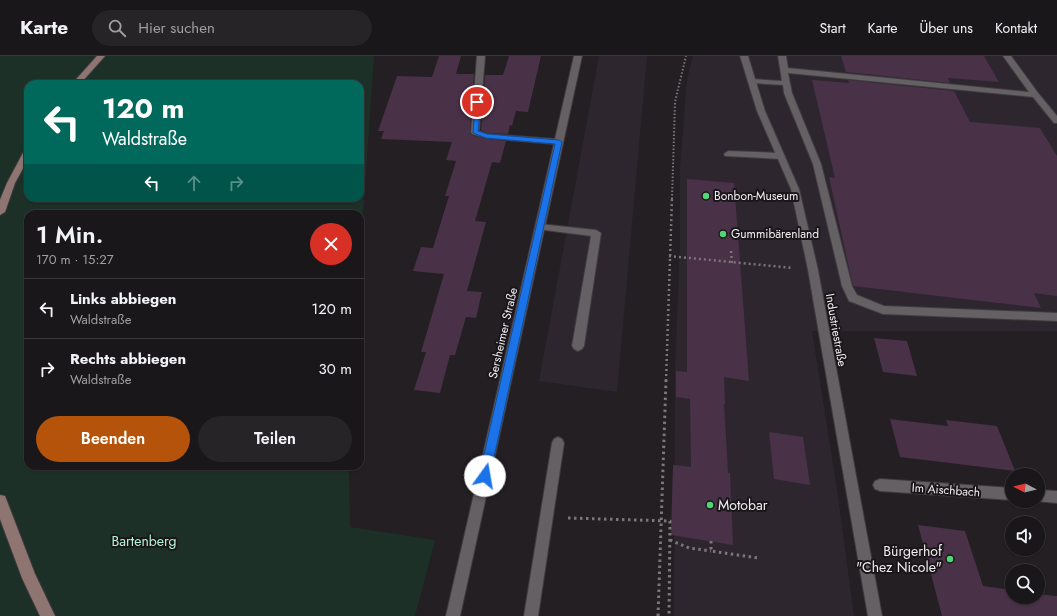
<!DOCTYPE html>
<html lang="de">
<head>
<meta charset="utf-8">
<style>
  body { margin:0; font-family:Jost,sans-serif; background:#272427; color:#f1f3f6; height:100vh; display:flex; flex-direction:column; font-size:15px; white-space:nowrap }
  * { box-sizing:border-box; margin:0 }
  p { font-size:13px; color:#9f9fa2 }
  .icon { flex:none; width:22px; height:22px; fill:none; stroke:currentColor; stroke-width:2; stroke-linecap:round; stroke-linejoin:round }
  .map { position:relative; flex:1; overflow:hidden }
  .drawer { position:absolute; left:24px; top:154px; width:340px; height:260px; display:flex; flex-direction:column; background:#1a171a; border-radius:12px; box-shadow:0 1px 3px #0004,0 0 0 1px #383639 }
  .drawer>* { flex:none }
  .hud { position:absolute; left:24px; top:24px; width:340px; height:122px; border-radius:12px; box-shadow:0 1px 3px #0004,0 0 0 1px #383639; background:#00695c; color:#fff; overflow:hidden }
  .needle { width:26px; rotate:277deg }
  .controls { position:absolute; left:1005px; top:412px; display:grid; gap:8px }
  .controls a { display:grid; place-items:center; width:40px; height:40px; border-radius:50%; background:#1a171a; box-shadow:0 1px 3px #0004,0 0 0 1px #383639; font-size:20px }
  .pin { position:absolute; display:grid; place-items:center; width:34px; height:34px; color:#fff; margin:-17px; border:2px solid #fff; border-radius:50%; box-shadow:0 1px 4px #0007 }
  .me { position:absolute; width:44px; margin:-22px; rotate:13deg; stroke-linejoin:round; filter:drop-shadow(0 0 3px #0008) }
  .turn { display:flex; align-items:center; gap:14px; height:84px; padding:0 12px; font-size:18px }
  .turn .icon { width:52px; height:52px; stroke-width:2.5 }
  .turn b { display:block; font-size:28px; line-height:34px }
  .lanes { display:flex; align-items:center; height:38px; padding:0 12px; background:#0003; justify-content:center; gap:20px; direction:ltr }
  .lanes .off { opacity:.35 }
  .round { display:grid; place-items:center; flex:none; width:42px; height:42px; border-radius:21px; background:#272427 }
  .headline { display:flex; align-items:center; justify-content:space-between; height:68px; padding:0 12px }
  h1 { font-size:24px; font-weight:600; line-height:30px }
  .button { display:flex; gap:8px; margin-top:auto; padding:8px 12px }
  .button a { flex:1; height:46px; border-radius:24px; background:#b45309; color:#fff; font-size:16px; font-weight:600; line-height:46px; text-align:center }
  .button a+a { background:#272427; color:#f1f3f6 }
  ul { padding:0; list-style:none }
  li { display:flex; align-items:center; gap:12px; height:60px; padding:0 12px; border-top:1px solid #383639 }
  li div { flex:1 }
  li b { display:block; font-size:15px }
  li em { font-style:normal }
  header { display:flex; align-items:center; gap:24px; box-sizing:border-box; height:56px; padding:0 20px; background:#1a171a; border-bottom:1px solid #383639 }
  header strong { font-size:19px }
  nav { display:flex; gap:22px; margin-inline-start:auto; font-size:14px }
  .search { width:280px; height:36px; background:#272427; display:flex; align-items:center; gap:10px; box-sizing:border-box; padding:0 14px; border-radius:22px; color:#9f9fa2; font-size:15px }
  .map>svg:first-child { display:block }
  .built { fill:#2e262e }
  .green { fill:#1c3027; fill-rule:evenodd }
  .building { fill:#493148 }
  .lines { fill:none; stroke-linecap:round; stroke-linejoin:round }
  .service-casing { stroke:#3f3b3e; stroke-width:2 }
  .minor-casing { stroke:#3f3b3e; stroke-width:2 }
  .secondary-casing { stroke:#3f3b3e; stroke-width:2 }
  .path-far2 { stroke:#7a777a; stroke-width:2; stroke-dasharray:1.5 2; stroke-linecap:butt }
  .path-far1 { stroke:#7a777a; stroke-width:2.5; stroke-dasharray:2 3; stroke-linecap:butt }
  .path { stroke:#7a777a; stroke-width:3; stroke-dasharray:2.5 3.5; stroke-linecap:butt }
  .service { fill:#646064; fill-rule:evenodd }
  .minor { fill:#646064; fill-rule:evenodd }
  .secondary { fill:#8f7571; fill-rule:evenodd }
  .route { fill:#1a73e8; stroke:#114b97 }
  .poi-dot { fill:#51d674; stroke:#1a161a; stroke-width:1.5 }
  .labels { text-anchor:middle; stroke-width:4; stroke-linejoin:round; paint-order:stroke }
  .poi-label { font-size:12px; fill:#f0eef0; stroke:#1a161a; text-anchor:start }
  .street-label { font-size:12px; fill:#f0eef0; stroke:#1a161a }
  .near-poi-label { font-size:14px; fill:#f0eef0; stroke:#1a161a; text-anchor:start }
  .near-park-label { font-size:14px; fill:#b1f6d7; stroke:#1a161a }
</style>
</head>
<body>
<header>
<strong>Karte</strong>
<div class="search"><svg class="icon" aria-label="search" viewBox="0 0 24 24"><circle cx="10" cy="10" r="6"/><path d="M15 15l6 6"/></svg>Hier suchen</div>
<nav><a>Start</a><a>Karte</a><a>Über uns</a><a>Kontakt</a></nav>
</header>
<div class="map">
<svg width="1057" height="560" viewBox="0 0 1057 560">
  <rect width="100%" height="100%" fill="#231f23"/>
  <g class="built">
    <polygon points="599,0 647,0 617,336 539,325"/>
    <polygon points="693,0 1057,0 1057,275 812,275 837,433 854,560 674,560 675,311 680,189 680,112 687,23"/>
  </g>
  <path class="green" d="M0,0H374L360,204V158H28V410H349L350,471L435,484L415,560H0ZM28,28H360V142H28Z"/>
  <g class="building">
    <polygon points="439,0 461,0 456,18 474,18 470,76 471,79 486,83 506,85 500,107 492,106 475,165 486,166 467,235 482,236 476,262 466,261 455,299 450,299 440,337 414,334 426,296 421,296 444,218 413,215 421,191 433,192 449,140 445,140 456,105 446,104 452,86 381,83 384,75 378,75 397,20 432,21"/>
    <polygon points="509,0 541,0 528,56 516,55 512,70 510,69 508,78 487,77 481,74 485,19 503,19"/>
    <polygon points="841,0 984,0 999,26 948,22 950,27 846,16"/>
    <polygon points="812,24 849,27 848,24 954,35 970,66 1040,72 1057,100 1057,240 1034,237 1041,252 853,230 829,121 835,122"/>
    <polygon points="687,123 734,127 749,325 724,321 725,348 724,348 728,417 730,417 733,489 671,479 673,409 691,411 690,343 676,341 676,315 687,316"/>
    <polygon points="874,282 907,285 917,320 883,316"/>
    <polygon points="890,363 948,370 946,364 997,370 1015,415 900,401"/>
    <polygon points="769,376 803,381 810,429 774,423"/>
    <polygon points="918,469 965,475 983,530 1012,534 1012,541 1038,541 1038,538 1057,540 1057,560 942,560"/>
  </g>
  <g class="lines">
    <defs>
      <g id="service">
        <polygon points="778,0 786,0 788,12 1029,36 1003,0 1011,0 1038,37 1057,60 1057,67 1054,67 1033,41 788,17 792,37 821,108 852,230 857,239 884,250 1057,257 1057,265 883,258 849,245 842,230 813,108 784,37 783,29 752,27 748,25 752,23 782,25"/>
        <polygon points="728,95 781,97 785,100 781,103 725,100 724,98"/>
        <polygon points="540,168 596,174 601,177 584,290 582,293 578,295 574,293 572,290 591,180 537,173 535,171"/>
        <polygon points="558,381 562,383 564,387 538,560 524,560 552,387 554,383"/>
      </g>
      <g id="minor">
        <polygon points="477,0 485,0 479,75 487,78 555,83 574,0 582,0 460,560 446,560 554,88 486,82 472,78 471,76"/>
        <polygon points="740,0 748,0 765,55 799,133 818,214 882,560 868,560 808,214 791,133 757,55"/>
        <polygon points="880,423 1012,432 1012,444 880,435 875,433 873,429 875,425"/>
        <polygon points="1038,434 1057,435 1057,447 1035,445 1038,445"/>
      </g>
      <g id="secondary">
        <polygon points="97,0 105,0 80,28 72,28"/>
        <polygon points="28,92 28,103 15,127 5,156 0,159 0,144 7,127 24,95"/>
        <polygon points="0,439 5,440 35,518 55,560 40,560 22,522 0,463"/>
      </g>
    </defs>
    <use href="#service" class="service-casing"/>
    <use href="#minor" class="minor-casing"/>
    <use href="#secondary" class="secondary-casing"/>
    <polyline class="path-far2" points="672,143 675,46 686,0"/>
    <g class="path-far1">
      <polyline points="731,195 732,207"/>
      <polyline points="669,200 793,212"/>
      <polyline points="666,325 672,142"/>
    </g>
    <g class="path">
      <polyline points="568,462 670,465 669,560"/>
      <polyline points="670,484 689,492 711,495"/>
      <polyline points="711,485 711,495 758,502"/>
      <polyline points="658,560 666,324"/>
    </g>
    <use href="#service" class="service"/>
    <use href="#minor" class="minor"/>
    <use href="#secondary" class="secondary"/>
  </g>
  <polygon class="route" points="475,44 481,46 478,75 487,78 559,84 562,86 490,420 488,423 485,425 481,423 479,420 555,88 486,82 473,77"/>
  <g class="poi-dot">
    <circle cx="706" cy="140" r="4"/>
    <circle cx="723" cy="178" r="4"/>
    <circle cx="710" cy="449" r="4"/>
    <circle cx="950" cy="503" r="4"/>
  </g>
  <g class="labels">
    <g class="poi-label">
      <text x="714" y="144">Bonbon-Museum</text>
      <text x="731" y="182">Gummibärenland</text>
    </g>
    <g class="street-label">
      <text transform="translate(836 274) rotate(80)" y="4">Industriestraße</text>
      <text transform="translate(503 277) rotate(-77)" y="4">Sersheimer Straße</text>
      <text transform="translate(946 434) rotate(4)" y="4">Im Aischbach</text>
    </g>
    <g class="near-poi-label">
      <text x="718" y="454">Motobar</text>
      <text x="942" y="500" text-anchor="end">Bürgerhof<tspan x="942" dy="16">"Chez Nicole"</tspan></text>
    </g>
    <g class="near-park-label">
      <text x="144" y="490">Bartenberg</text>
    </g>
  </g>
</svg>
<div class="controls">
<a><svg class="needle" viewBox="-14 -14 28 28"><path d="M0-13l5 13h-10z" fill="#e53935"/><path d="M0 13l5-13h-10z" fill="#9f9fa2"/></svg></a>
<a><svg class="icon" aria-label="sound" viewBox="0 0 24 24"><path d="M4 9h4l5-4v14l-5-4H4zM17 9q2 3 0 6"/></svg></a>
<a><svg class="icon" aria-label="search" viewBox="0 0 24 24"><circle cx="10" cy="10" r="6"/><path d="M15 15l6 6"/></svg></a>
</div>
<div class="pin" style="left:477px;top:46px;background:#d93025"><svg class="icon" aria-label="arrive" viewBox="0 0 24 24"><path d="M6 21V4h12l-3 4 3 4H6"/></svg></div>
<svg class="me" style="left:485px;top:420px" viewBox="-20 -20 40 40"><circle r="19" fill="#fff"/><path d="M0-13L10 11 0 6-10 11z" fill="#1a73e8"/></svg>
<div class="hud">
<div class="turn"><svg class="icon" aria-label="left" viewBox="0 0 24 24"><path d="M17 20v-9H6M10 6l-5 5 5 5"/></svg><div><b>120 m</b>Waldstraße</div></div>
<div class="lanes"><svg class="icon" aria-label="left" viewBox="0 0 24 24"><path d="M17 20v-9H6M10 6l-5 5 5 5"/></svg><svg class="icon off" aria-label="ahead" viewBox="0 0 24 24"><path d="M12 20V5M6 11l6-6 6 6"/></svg><svg class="icon off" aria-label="right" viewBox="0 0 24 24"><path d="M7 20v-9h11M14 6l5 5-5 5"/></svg></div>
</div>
<section class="drawer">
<div class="headline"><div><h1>1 Min.</h1><p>170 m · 15:27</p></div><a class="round" style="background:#d93025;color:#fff"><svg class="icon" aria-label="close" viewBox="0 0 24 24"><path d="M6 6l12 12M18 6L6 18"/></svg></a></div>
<ul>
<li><svg class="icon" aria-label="left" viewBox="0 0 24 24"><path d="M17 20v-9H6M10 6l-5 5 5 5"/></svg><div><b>Links abbiegen</b><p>Waldstraße</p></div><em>120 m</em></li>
<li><svg class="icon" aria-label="right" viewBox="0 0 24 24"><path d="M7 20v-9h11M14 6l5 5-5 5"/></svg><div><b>Rechts abbiegen</b><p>Waldstraße</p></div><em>30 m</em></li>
</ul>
<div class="button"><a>Beenden</a><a>Teilen</a></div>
</section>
</div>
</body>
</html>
